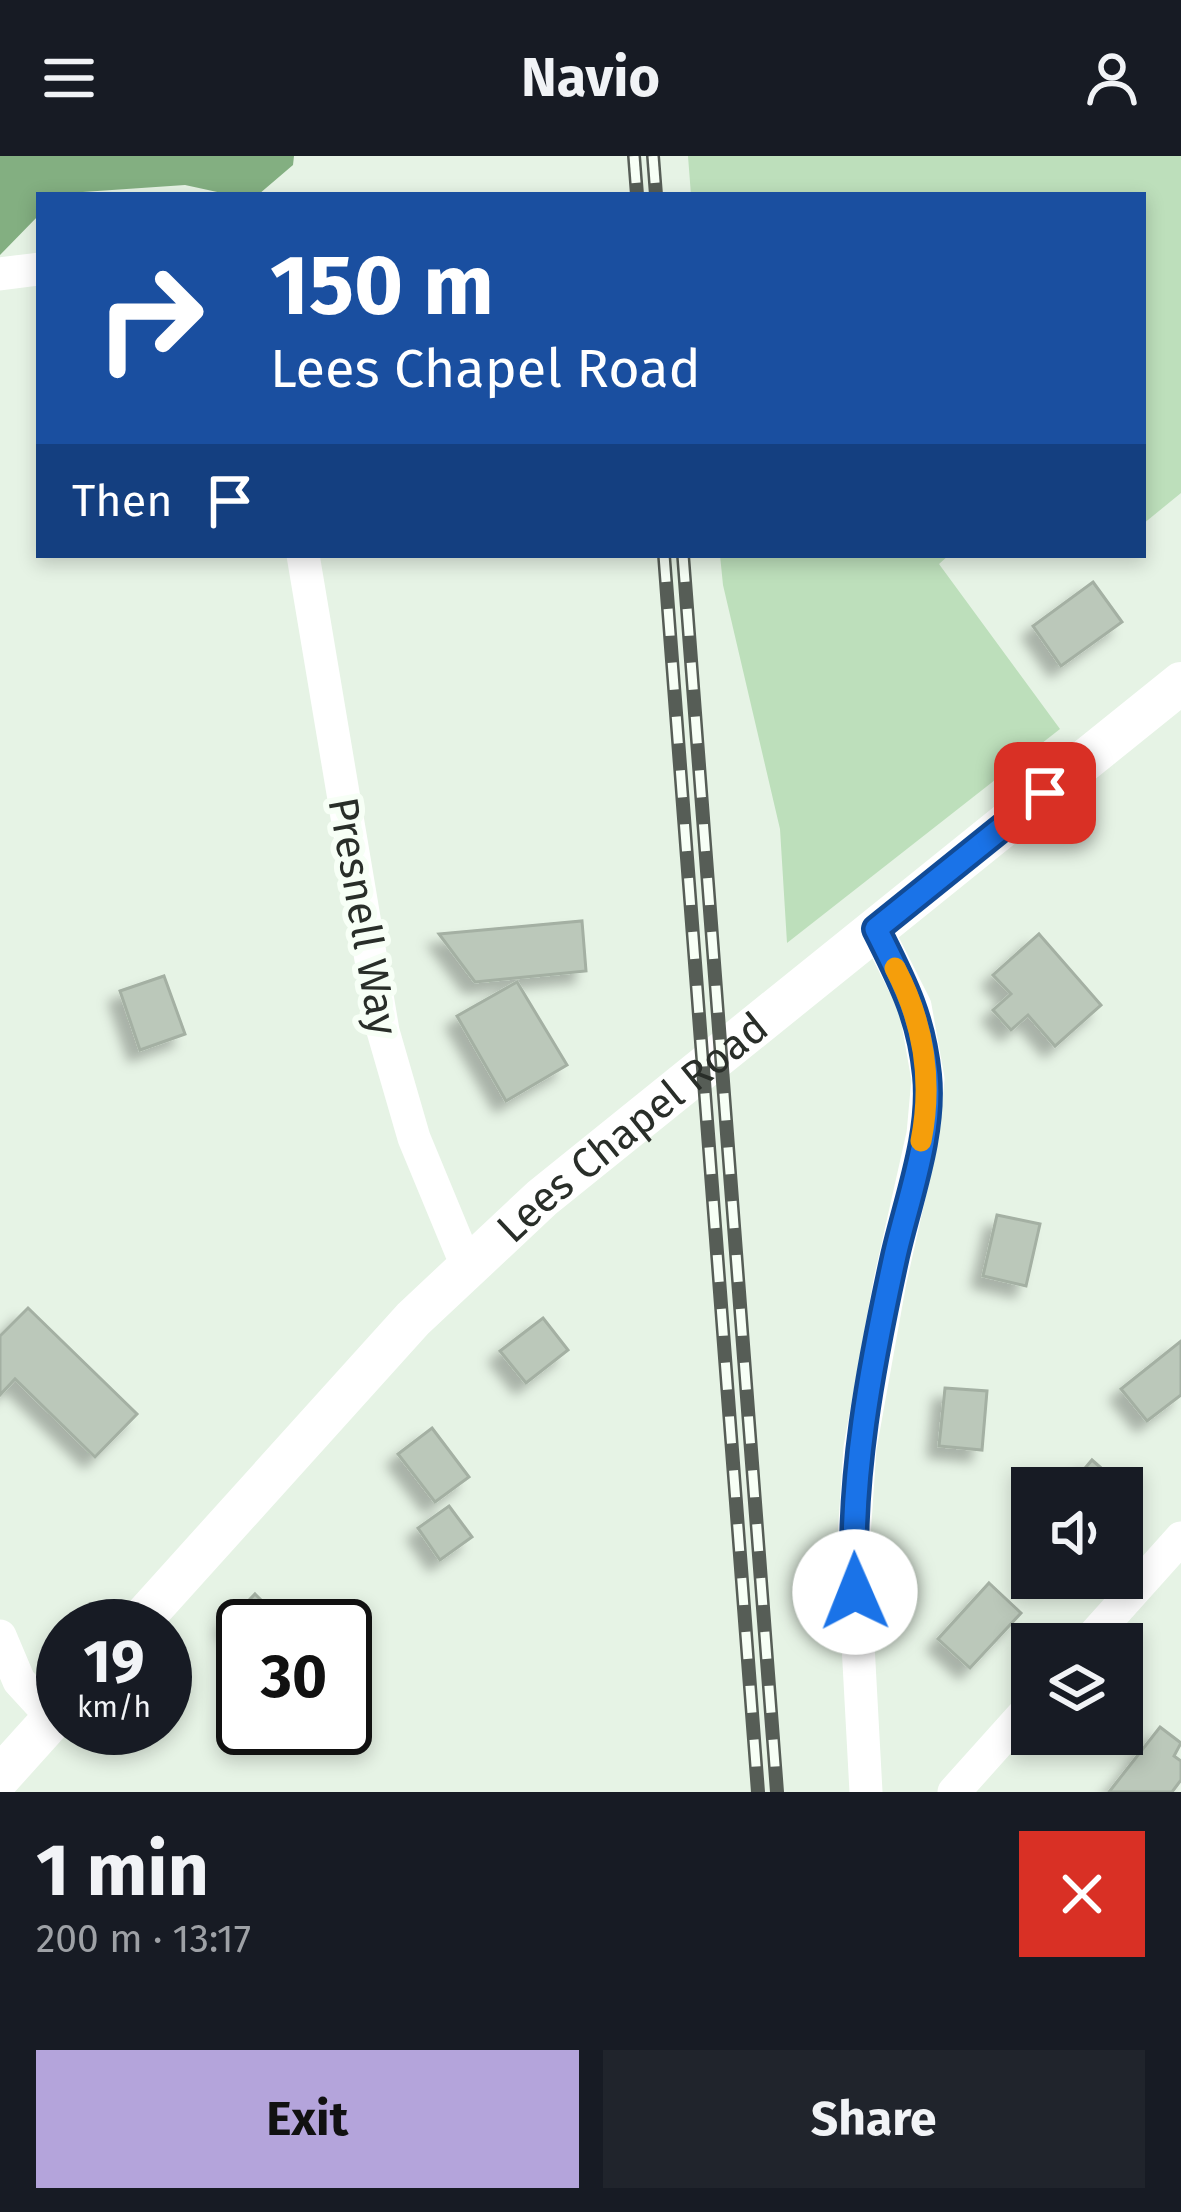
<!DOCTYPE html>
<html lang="en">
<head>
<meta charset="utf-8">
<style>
  body { margin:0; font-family:"Fira Sans",sans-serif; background:#20242c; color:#f1f3f6; height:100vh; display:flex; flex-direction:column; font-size:45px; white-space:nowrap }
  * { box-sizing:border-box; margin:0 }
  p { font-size:39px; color:#9ea1a6 }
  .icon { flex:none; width:66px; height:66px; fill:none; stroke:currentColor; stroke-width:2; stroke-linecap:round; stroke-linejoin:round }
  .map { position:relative; height:1636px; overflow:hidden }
  .details { display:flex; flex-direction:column; background:#171b24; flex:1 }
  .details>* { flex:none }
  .top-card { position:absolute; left:36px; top:36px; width:1110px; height:366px; border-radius:0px; box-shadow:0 6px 18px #0003; background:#1a4fa0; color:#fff; overflow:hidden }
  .fabs { position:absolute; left:1011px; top:1311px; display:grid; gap:24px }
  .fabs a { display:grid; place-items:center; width:132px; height:132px; border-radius:0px; background:#171b24; box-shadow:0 6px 18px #0003; font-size:60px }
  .speed { position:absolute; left:36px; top:1443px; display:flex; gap:24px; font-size:60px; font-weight:700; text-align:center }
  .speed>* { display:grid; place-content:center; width:156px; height:156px; border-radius:50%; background:#171b24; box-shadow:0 6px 18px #0003; line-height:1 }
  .speed small { font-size:30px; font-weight:400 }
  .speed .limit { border:6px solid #111; border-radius:18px; background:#fff; color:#111 }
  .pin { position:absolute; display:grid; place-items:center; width:102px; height:102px; color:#fff; margin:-51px; border-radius:24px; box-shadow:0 6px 18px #0006 }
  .me { position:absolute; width:132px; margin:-66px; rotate:359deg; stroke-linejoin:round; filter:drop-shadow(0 0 9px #0008) }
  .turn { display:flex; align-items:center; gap:42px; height:252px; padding:0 36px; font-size:54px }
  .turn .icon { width:156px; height:156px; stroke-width:2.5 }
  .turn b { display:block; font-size:84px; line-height:102px }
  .then { display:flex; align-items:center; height:114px; padding:0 36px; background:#0003; gap:24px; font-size:45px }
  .round { display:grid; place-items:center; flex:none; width:126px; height:126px; border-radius:0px; background:#20242c }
  .overview { display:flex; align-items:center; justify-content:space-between; height:204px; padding:0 36px }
  h1 { font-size:72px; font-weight:700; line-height:90px }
  .action { display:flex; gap:24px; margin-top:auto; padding:24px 36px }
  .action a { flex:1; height:138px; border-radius:0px; background:#b4a4db; color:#111; font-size:48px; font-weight:700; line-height:138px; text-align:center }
  .action a+a { background:#20242c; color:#f1f3f6 }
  header { display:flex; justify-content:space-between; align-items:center; height:156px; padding:0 36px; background:#171b24; font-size:54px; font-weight:700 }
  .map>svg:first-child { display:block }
  .green { fill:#bddfbb }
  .water { fill:#83af81 }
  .building { fill:#bbc8ba; stroke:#a4b0a3; stroke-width:3; filter:url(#shadow) }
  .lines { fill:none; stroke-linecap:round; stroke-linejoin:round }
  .minor { stroke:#fff; stroke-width:33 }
  .major { stroke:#fff; stroke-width:42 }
  .rail-casing { stroke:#565d56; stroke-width:14 }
  .rail { stroke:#f7fff6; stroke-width:9; stroke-dasharray:27; stroke-linecap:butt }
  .route-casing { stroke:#114b97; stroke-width:30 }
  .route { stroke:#1a73e8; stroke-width:21 }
  .slow { stroke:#f59e0b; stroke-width:21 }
  .labels { text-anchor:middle; stroke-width:12; stroke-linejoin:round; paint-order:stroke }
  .street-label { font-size:42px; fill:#292e29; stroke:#f7fff6 }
</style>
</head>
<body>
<header><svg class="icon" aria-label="menu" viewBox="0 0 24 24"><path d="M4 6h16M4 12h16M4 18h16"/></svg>Navio<svg class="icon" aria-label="person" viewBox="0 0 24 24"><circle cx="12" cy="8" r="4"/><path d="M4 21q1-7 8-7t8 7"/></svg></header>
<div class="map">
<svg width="1181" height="1636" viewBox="0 0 1181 1636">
  <defs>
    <filter id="shadow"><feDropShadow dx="-11" dy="11" stdDeviation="6" flood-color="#0004"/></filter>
  </defs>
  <rect width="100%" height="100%" fill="#e6f3e5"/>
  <g class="green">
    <polygon points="688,0 1181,0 1181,337 1143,368 1143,39 691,39"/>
    <polygon points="720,399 949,399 939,408 1060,573 787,787 780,673 723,429"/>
  </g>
  <polygon class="water" points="0,0 294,0 293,9 259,38 231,39 185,29 39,39 39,59 0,99"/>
  <g class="building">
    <polygon points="1093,426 1122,466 1061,510 1033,470"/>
    <polygon points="582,765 586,815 475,826 439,778"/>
    <polygon points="1039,778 1101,849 1055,890 1028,859 1011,874 993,854 1011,838 993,819"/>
    <polygon points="164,820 185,878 140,894 120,835"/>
    <polygon points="517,826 567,909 506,945 457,860"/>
    <polygon points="997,1059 1040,1068 1026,1130 983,1120"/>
    <polygon points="28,1152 137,1258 95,1301 15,1223 0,1239 0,1180"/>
    <polygon points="543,1162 568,1194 526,1227 500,1195"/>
    <polygon points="1181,1185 1181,1239 1147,1265 1121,1233"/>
    <polygon points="945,1232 987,1235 982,1294 939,1290"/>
    <polygon points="432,1272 469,1321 435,1346 398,1298"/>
    <polygon points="1092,1304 1125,1333 1122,1337 1122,1332 1068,1332"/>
    <polygon points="449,1350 472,1381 440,1404 418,1372"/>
    <polygon points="989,1427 1021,1457 970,1512 938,1483"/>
    <polygon points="255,1438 287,1470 243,1470 243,1483 227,1467"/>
    <polygon points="1160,1571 1181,1587 1174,1600 1181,1605 1181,1624 1172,1636 1109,1636"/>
  </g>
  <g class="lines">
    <g class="minor">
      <polyline points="0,118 39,113"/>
      <polyline points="303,399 383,875 414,982 467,1110"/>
      <polyline points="0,1480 19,1525 53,1562"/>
      <polyline points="1086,1488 1181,1382"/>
      <polyline points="866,1636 853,1396 860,1292 890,1125 923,978 928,923 915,850 876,773"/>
      <polyline points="954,1636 1032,1549"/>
    </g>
    <g class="major">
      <path id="s1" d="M136,1470L413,1163L542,1042L1181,527"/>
      <polyline points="0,1621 63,1551"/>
    </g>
    <defs>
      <g id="rail">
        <polyline points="634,0 637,39"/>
        <polyline points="653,0 656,39"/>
        <polyline points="664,399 758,1636"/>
        <polyline points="683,399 777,1636"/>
      </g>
    </defs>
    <use href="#rail" class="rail-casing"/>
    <use href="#rail" class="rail"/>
  </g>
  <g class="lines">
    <defs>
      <path id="route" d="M855,1436C849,1324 871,1209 895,1100C908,1043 933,978 927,919C921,860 902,825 876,773L1045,637"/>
    </defs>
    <use href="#route" class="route-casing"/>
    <use href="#route" class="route"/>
    <path class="slow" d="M895,812C924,867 933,924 921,985"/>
  </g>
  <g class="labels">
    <g class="street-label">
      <text transform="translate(364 760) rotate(80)" y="15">Presnell Way</text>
      <text dy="15" stroke="none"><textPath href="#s1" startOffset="705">Lees Chapel Road</textPath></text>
    </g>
  </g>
</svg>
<div class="fabs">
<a><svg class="icon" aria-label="sound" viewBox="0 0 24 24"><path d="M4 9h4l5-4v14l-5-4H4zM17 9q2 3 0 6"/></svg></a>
<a><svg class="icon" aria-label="layers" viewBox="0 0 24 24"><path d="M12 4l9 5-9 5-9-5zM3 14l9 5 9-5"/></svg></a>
</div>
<div class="speed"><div>19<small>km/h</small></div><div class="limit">30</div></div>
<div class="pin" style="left:1045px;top:637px;background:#d93025"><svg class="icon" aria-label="arrive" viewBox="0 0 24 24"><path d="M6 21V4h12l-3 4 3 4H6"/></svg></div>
<svg class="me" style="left:855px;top:1436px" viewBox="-20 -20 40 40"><circle r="19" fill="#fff"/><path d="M0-13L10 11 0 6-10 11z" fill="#1a73e8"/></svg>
<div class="top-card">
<div class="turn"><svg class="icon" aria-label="right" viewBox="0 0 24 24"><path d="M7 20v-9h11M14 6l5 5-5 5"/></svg><div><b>150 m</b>Lees Chapel Road</div></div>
<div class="then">Then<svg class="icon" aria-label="arrive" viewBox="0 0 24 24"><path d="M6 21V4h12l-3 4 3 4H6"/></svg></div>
</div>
</div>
<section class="details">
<div class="overview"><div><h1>1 min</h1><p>200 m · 13:17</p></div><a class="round" style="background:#d93025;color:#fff"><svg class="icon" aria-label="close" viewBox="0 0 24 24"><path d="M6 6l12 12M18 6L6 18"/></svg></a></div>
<div class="action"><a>Exit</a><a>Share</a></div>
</section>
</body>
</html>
